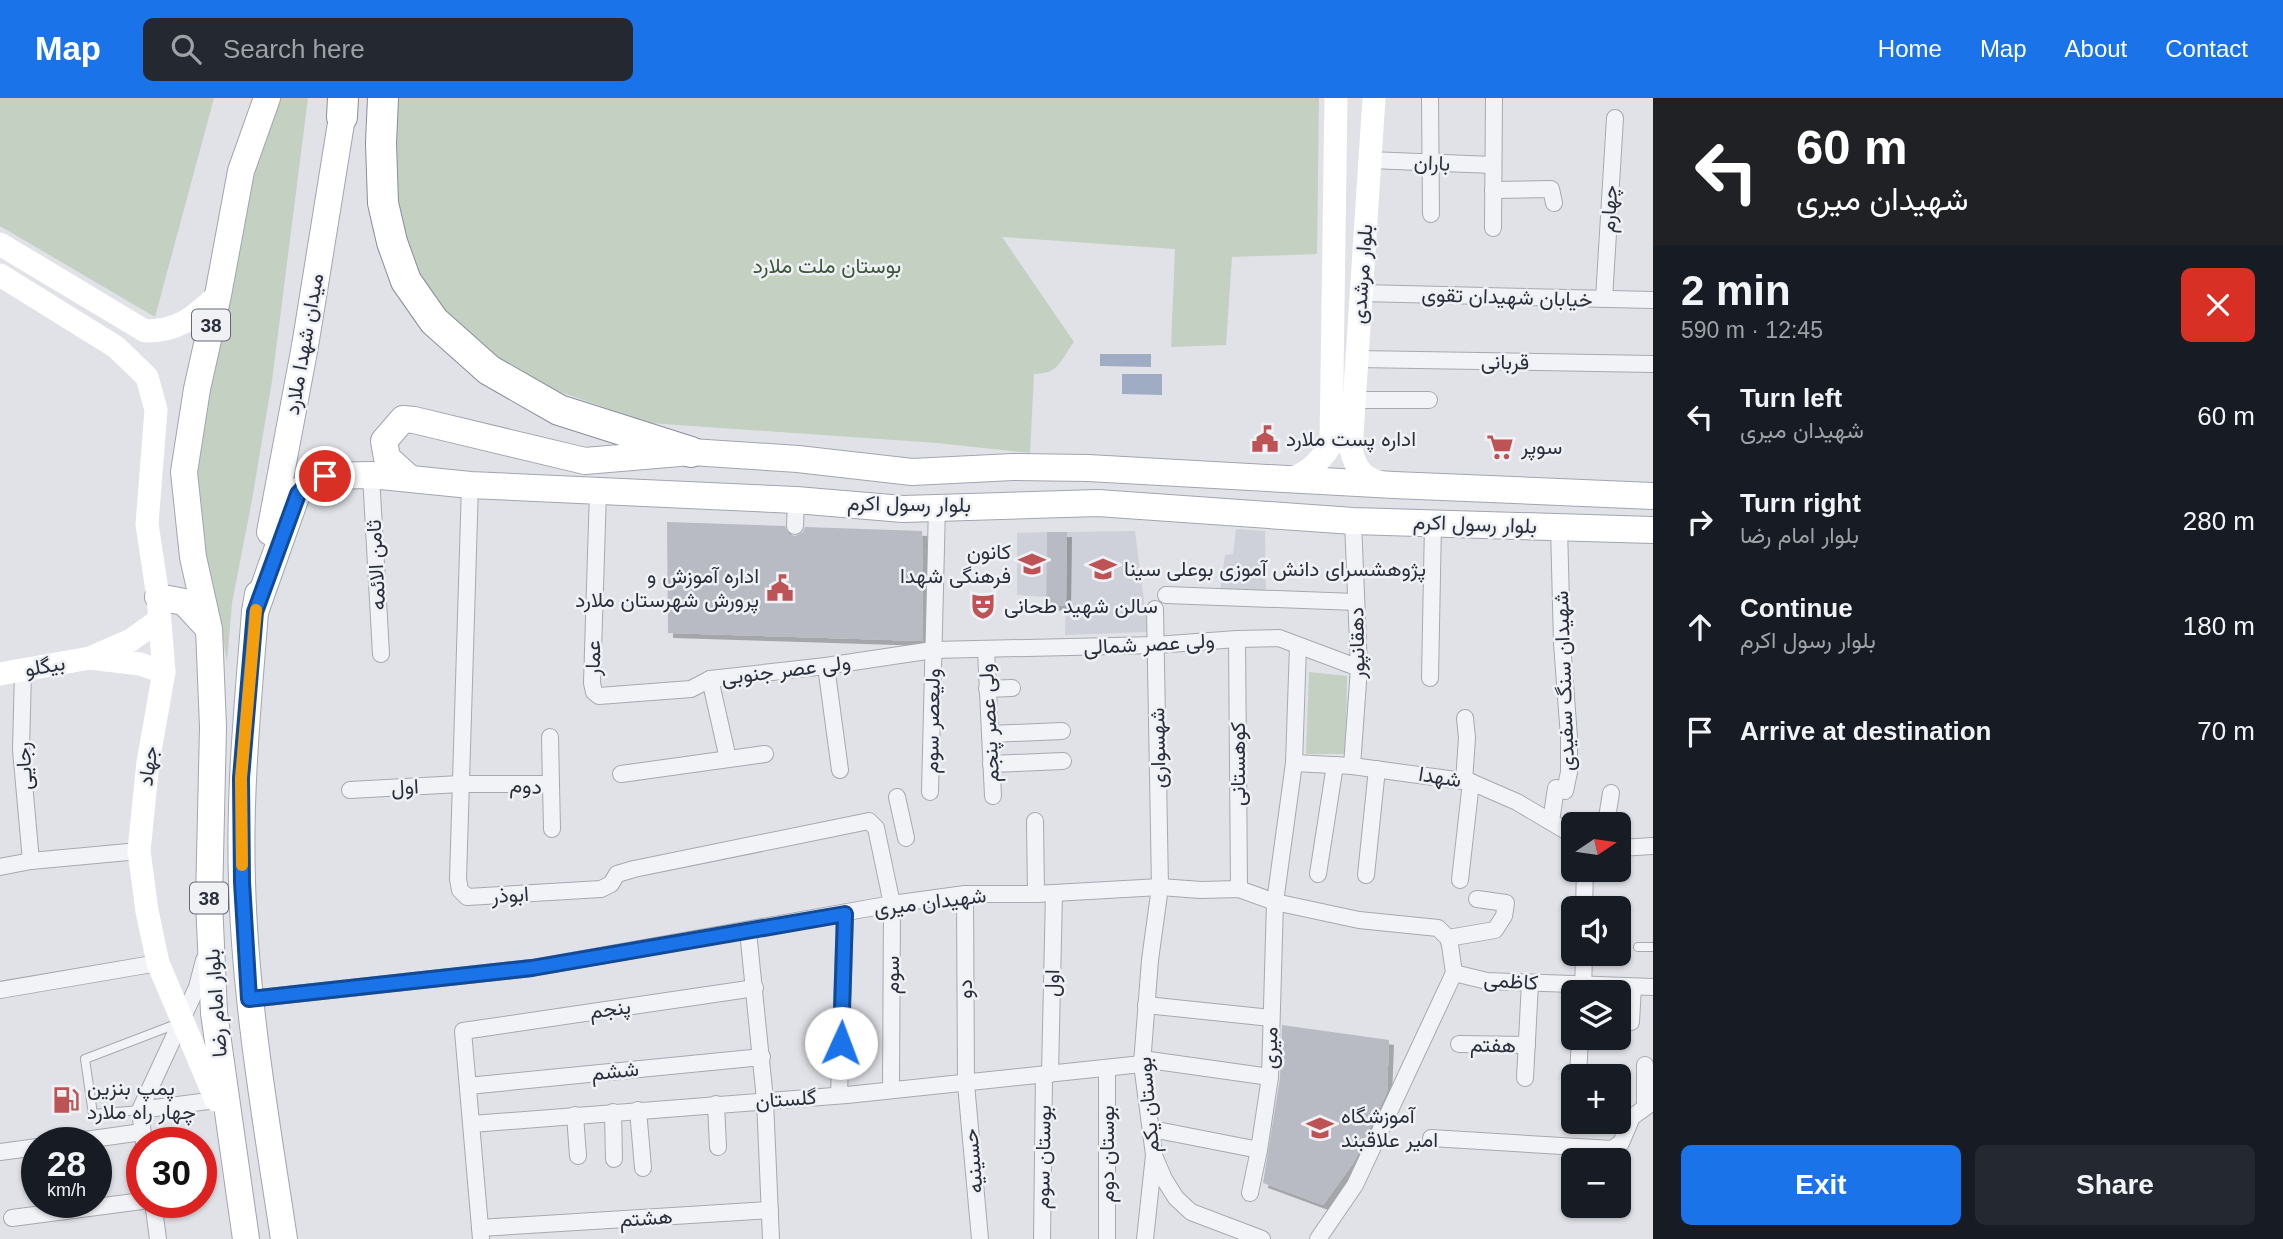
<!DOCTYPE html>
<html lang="en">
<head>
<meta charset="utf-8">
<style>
  body { margin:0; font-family:Helvetica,Vazirmatn,sans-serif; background:#242831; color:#f1f3f6; height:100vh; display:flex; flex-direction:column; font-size:26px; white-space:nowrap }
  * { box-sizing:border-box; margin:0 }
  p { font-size:23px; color:#9ea1a6 }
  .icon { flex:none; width:38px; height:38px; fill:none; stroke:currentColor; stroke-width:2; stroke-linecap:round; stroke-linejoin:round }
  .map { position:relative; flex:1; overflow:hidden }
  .panel { display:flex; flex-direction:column; background:#171b24; width:630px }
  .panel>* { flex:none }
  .top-card { background:#202124; color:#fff; overflow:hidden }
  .needle { width:46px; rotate:77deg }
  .fabs { position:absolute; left:1561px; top:714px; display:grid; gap:14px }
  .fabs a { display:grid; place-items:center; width:70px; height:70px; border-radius:10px; background:#171b24; box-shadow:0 2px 5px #0004; font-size:35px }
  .speed { position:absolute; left:21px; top:1029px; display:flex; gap:14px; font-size:35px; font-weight:700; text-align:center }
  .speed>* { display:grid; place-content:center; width:91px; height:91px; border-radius:50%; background:#171b24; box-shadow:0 2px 5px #0004; line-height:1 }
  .speed small { font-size:18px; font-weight:400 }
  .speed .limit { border:10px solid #d22; background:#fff; color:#111 }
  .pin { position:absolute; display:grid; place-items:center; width:60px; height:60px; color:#fff; margin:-30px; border:4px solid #fff; border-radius:50%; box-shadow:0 2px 7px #0007 }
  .me { position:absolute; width:77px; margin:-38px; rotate:2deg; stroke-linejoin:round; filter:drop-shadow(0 0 5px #0008) }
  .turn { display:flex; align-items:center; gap:24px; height:147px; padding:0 28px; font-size:32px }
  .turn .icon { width:91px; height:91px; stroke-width:2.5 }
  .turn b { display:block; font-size:49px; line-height:60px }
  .round { display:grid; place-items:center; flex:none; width:74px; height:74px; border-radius:10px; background:#242831 }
  .headline { display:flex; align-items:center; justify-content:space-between; height:119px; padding:0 28px }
  h1 { font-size:42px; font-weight:700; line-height:52px }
  .primary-button { display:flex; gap:14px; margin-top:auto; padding:14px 28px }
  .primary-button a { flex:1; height:80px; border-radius:10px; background:#1a73e8; color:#fff; font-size:28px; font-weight:700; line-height:80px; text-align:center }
  .primary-button a+a { background:#242831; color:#f1f3f6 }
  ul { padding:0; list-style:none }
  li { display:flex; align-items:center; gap:21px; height:105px; padding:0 28px }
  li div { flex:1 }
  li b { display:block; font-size:26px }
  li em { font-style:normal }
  header { display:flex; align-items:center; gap:42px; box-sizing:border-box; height:98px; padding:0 35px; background:#1a73e8; color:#fff }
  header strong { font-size:33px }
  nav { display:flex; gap:38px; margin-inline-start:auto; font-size:24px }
  .search { width:490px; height:63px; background:#242831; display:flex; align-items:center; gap:18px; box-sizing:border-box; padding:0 24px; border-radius:10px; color:#9ea1a6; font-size:26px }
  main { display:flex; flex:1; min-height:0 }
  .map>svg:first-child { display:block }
  .built { fill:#ced1d9 }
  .green { fill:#c4d0c2 }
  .water { fill:#9facc3 }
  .building { fill:#b8bbc3; filter:url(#shadow) }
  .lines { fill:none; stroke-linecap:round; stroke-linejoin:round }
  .lane-casing { stroke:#a6a9b1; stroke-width:10 }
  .street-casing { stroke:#a6a9b1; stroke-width:18 }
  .primary-casing { stroke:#a1a5b1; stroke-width:28 }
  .highway-casing { stroke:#898e9c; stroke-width:32 }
  .lane { stroke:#f2f3f6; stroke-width:8 }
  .street { stroke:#f2f3f6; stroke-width:16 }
  .secondary { stroke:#fff; stroke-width:23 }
  .primary { stroke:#fff; stroke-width:26 }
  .highway { stroke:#fff; stroke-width:30 }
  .route-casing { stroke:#114b97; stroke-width:18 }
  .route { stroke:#1a73e8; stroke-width:12 }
  .slow { stroke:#f59e0b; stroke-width:12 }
  .labels { text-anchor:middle; stroke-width:5; stroke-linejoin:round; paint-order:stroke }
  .shield { fill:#eff1f5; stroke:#656974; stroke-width:2 }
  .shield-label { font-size:19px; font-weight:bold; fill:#2a2f3d }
  .street-label { font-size:21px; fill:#2a2f3d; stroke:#eff1f5 }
  .park-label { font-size:21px; fill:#3b5739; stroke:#eff1f5 }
  .poi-label { font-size:21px; fill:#2a2f3d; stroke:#eff1f5; text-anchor:start }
</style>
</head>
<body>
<header>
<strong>Map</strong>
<div class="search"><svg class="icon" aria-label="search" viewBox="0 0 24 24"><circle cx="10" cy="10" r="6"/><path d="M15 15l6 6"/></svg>Search here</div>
<nav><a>Home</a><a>Map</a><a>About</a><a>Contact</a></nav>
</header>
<main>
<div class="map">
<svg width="1653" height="1141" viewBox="0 0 1653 1141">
  <defs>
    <filter id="shadow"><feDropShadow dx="5" dy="5" stdDeviation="0" flood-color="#0004"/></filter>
  </defs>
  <rect width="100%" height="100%" fill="#e0e2e7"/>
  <g class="built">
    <polygon points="1236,431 1265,433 1266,497 1220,495 1225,457 1233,456"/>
    <polygon points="1135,433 1148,534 1065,537 1067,434"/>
    <polygon points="1047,434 1046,499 1017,497 1017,435"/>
  </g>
  <g class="green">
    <polygon points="0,0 214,0 155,219 0,128"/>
    <polygon points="274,0 308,0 272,283 252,402 232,505 227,564 218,511 198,444 190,375 247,74"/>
    <path d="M397,0H1319L1317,156L1232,159L1226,247L1171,249L1175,151L1002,139L1074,244C1060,262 1060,276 1034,276L1030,355L937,345L649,325L526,282L458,237L427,201L397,128Z"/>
    <polygon points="1309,574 1347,578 1346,656 1306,656"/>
  </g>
  <g class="water">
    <polygon points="1100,256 1151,256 1151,269 1100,268"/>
    <polygon points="1122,276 1162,276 1162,297 1122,296"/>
  </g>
  <g class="building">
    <polygon points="667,424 785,428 789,436 795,438 803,434 805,429 922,433 923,543 668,535"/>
    <polygon points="1047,434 1067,434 1066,507 1046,508"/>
    <polygon points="1282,927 1389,942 1387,994 1354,1064 1323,1107 1263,1085 1280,980"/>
  </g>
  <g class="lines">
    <defs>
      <g id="lane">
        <polyline points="1638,849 1653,849"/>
        <polyline points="140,1012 93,1016 85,961 179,925"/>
      </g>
      <g id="street">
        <polyline points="1430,0 1431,116"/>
        <polyline points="1370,62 1493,67"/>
        <polyline points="1493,92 1551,91 1554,105"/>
        <polyline points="1493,130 1494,0"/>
        <polyline points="1361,195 1653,202"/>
        <polyline points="1604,201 1615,20"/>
        <polyline points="1357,261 1653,266"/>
        <polyline points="1354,302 1429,302"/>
        <polyline points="371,377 381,556"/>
        <polyline points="470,387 458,781 460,792 467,799 601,791 611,786 617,776 634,771 869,723 876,730 892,806 891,991"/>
        <polyline points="598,393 592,585 594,594 599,598 691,591 710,581 826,568 933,552 1156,547 1237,541 1279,540 1359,570"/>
        <polyline points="795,428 796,402"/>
        <polyline points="1166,497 1356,504"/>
        <polyline points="1237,541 1239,791"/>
        <polyline points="986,552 993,698"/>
        <polyline points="826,568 840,672"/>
        <polyline points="23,572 21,652 31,763"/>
        <polyline points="1430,580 1433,425"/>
        <polyline points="710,581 728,661"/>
        <polyline points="987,591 1012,590"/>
        <polyline points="990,636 1062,633"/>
        <polyline points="550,639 551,686"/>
        <polyline points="1294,665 1352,668 1471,684 1517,704 1573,737"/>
        <polyline points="991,666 1063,663"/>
        <polyline points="1352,668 1359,570 1353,423"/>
        <polyline points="621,676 765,656"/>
        <polyline points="1464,683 1467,640 1465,620"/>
        <polyline points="350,692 460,686 551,686 552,731"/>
        <polyline points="930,694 937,408"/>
        <polyline points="897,699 906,740"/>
        <polyline points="1035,723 1036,796"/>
        <polyline points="1551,723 1556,690 1565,693 1569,674 1569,639 1562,545 1559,429"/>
        <polyline points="1606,726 1611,695"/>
        <polyline points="1619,750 1653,748"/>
        <polyline points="0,769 31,763 139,753"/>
        <polyline points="1318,776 1335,667"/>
        <polyline points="1366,777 1377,671"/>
        <polyline points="1460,782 1471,684"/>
        <polyline points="965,796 966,986 980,1141"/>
        <polyline points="1584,810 1585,772"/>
        <polyline points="748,833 765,1002 771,1141"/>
        <polyline points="1448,840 1495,832 1504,818 1506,805 1477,801"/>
        <polyline points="1454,875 1487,883 1653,889"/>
        <polyline points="0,892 158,865"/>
        <polyline points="1583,894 1584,856"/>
        <polyline points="249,901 532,870 892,806 965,796 1036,796 1160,789 1201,792 1239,791 1275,804 1359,822 1438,830 1448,840 1450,847 1454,875"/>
        <polyline points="1146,907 1271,920"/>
        <polyline points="1631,924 1633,889"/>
        <polyline points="1459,946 1527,947"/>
        <polyline points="1142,961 1270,979"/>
        <polyline points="1645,967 1645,1009"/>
        <polyline points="1107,971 1107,1141"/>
        <polyline points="1050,976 1054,795"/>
        <polyline points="1578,978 1580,940"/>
        <polyline points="1525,980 1530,885"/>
        <polyline points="468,988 762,959"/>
        <polyline points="839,997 845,816"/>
        <polyline points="716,1006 718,1049"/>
        <polyline points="140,1012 216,1002"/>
        <polyline points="638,1012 643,1070"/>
        <polyline points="613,1014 614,1061"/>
        <polyline points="575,1017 578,1058"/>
        <polyline points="472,1026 847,997 1142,966"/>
        <polyline points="1152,1031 1259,1052"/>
        <polyline points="1431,1040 1612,1051 1621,1045 1632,1019 1653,1004"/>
        <polyline points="64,1045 142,1034"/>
        <polyline points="144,1045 140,1012 197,889 204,862"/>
        <polyline points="0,1054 37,1049"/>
        <polyline points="1155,1060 1164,1081 1176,1100 1191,1114 1262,1141"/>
        <polyline points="1250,1095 1259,1052 1270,979 1275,804 1294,665 1298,548"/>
        <polyline points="153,1104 158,1141"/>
        <polyline points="12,1120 142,1103"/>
        <polyline points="480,1130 770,1112"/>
        <polyline points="481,1141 463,933 755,890"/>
        <polyline points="1042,1141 1044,977"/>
        <polyline points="1145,1141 1154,1057 1142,966 1150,862 1160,789 1155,511"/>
        <polyline points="1318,1141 1355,1087 1454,875"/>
      </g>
      <g id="primary">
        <polyline points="408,379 387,360 384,343 403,321 414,322 585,363 691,354 798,361 912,374 1013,369 1088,370 1394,387 1653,398"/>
        <polyline points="270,434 305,248 342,19"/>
        <path d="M258,496L255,514C248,604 239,693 242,783C245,903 266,1022 284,1141"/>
        <polyline points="158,499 184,504 208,530"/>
        <polyline points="255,514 297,396 312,381 325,378 371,377 470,387 796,402 903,411 1098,405 1353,423 1653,432"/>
        <polyline points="246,1141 214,915 209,803 213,629 209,531 193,459 184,374 197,291 218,197 241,73 267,0"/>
      </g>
      <g id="highway">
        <polyline points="383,0 381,45 383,105 392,144 406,183 434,223 489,272 559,312 691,354"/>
        <polyline points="342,19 343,0"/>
      </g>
    </defs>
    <use href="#lane" class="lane-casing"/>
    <use href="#street" class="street-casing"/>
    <use href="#primary" class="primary-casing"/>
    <use href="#highway" class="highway-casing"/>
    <use href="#lane" class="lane"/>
    <use href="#street" class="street"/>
    <g class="secondary">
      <path d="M1374,0L1351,352C1357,374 1364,381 1386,386"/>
      <path d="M0,146L145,233C180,233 194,219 218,197"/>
      <polyline points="0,177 116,249 147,279 156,312 147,426 158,499 164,574 148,664 139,753 147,813 158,865 216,1002 226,1001"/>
      <path d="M1286,381C1307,378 1319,364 1331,347L1336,0"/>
      <polyline points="90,560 140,566 164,574"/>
      <polyline points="0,576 90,560 131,542 159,522"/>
    </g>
    <use href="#primary" class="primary"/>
    <use href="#highway" class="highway"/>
  </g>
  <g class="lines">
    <defs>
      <polyline id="route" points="325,378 312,381 298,396 255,514 241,680 242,784 249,901 532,870 845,816 841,945"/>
    </defs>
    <use href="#route" class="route-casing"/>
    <use href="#route" class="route"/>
    <polyline class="slow" points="242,767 241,680 256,512"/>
  </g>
  <defs>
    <symbol id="civic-bare" viewBox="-9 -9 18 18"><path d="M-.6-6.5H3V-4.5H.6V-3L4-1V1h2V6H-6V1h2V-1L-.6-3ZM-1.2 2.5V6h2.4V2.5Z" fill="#be5356" stroke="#eff1f5" stroke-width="2.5" paint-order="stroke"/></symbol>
    <symbol id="supermarket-bare" viewBox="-9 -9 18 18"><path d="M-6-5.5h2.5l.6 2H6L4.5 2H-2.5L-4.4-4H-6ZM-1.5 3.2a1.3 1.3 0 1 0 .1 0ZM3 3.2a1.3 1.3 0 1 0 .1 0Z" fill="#be5356" stroke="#eff1f5" stroke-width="2.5" paint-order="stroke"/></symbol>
    <symbol id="school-bare" viewBox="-9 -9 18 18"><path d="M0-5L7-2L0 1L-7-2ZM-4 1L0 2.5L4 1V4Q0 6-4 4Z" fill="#be5356" stroke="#eff1f5" stroke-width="2.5" paint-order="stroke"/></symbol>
    <symbol id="theatre-bare" viewBox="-9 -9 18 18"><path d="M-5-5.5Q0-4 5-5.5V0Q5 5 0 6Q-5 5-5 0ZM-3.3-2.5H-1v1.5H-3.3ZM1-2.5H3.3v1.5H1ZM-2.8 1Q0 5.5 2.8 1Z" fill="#be5356" stroke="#eff1f5" stroke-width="2.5" paint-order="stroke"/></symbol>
    <symbol id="fuel-bare" viewBox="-9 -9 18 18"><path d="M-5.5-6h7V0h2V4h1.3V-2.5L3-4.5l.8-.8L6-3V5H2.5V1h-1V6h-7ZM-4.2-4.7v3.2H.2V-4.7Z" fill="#be5356" stroke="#eff1f5" stroke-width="2.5" paint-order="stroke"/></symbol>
  </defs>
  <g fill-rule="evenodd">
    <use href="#civic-bare" x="1246" y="322" width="38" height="38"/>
    <use href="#supermarket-bare" x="1481" y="330" width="38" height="38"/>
    <use href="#school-bare" x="1013" y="447" width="38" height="38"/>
    <use href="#school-bare" x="1084" y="452" width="38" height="38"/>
    <use href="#civic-bare" x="761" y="471" width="38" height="38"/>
    <use href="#theatre-bare" x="964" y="489" width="38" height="38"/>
    <use href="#fuel-bare" x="47" y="983" width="38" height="38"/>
    <use href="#school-bare" x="1301" y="1011" width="38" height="38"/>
  </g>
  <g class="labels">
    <g class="shield">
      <rect x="192" y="211.5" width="38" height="31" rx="5"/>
      <rect x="190" y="784.5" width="38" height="31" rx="5"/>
    </g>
    <g class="shield-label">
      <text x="211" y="234">38</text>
      <text x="209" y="807">38</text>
    </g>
    <g class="street-label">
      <text transform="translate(1432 65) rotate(2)" y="7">باران</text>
      <text transform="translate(1609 111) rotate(-87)" y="7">چهارم</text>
      <text transform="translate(1362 176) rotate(-86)" y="7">بلوار مرشدی</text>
      <text transform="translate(1507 199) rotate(2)" y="7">خیابان شهیدان تقوی</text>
      <text transform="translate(304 246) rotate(-80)" y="7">میدان شهدا ملارد</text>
      <text transform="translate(1505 264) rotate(1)" y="7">قربانی</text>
      <text transform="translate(909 406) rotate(1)" y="7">بلوار رسول اکرم</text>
      <text transform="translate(1475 426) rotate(2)" y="7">بلوار رسول اکرم</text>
      <text transform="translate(376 467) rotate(-93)" y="7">ثامن الائمه</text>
      <text transform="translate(1357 545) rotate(-91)" y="7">دهقانپور</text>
      <text transform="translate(1149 546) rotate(-3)" y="7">ولی عصر شمالی</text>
      <text transform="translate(593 560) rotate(-89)" y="7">عمار</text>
      <text transform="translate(45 568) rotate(-10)" y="7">بیگلو</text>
      <text transform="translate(786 572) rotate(-7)" y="7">ولی عصر جنوبی</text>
      <text transform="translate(1564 583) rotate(-92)" y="7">شهیدان سنگ سفیدی</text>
      <text transform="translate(932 623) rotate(-89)" y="7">ولیعصر سوم</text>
      <text transform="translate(989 625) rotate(-93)" y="7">ولی عصر پنجم</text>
      <text transform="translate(1158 650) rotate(-91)" y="7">شهسواری</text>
      <text transform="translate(1238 666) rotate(-90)" y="7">کوهستانی</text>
      <text transform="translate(24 668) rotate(-93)" y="7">رجایی</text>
      <text transform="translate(148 668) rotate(-82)" y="7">جهاد</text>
      <text transform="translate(1440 679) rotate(9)" y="7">شهدا</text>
      <text transform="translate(526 688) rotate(4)" y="7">دوم</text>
      <text transform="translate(405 689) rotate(-3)" y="7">اول</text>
      <text transform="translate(510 797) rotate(-4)" y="7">ابوذر</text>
      <text transform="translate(930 804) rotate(-7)" y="7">شهیدان میری</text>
      <text transform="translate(892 877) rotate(-90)" y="7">سوم</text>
      <text transform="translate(1511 883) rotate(4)" y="7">کاظمی</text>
      <text transform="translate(1052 885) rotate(-89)" y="7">اول</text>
      <text transform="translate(965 891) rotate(-90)" y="7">دو</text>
      <text transform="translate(216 905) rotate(-94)" y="7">بلوار امام رضا</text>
      <text transform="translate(610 911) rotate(-8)" y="7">پنجم</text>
      <text transform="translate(1493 947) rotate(1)" y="7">هفتم</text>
      <text transform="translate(1270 950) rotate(-89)" y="7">میری</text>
      <text transform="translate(615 973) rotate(-6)" y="7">ششم</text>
      <text transform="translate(786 1001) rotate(-4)" y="7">گلستان</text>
      <text transform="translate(1148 1007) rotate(-95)" y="7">بوستان یکم</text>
      <text transform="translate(1107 1056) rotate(-90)" y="7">بوستان دوم</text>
      <text transform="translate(1043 1059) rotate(-89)" y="7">بوستان سوم</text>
      <text transform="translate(973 1063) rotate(-95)" y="7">حسینیه</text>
      <text transform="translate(646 1120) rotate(-4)" y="7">هشتم</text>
    </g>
    <g class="park-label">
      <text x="827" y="175">بوستان ملت ملارد</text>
    </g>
    <g class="poi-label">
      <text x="1286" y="348">اداره پست ملارد</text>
      <text x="1521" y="356">سوپر</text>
      <text x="1011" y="461" text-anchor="end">کانون<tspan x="1011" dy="24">فرهنگی شهدا</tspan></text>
      <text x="1124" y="478">پژوهشسرای دانش آموزی بوعلی سینا</text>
      <text x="759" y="485" text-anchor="end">اداره آموزش و<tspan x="759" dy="24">پرورش شهرستان ملارد</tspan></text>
      <text x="1004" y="515">سالن شهید طحانی</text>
      <text x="87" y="997">پمپ بنزین<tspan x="87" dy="24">چهار راه ملارد</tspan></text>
      <text x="1341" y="1025">آموزشگاه<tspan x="1341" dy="24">امیر علاقبند</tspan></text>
    </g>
  </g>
</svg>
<div class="fabs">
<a><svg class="needle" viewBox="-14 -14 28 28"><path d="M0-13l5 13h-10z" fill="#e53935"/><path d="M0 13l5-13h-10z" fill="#9ea1a6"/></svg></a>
<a><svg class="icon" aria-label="sound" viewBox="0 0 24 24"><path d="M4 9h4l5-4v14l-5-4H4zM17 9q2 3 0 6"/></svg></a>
<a><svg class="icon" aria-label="layers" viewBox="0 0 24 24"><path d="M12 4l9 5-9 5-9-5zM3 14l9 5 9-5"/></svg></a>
<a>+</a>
<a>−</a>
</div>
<div class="speed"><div>28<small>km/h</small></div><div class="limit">30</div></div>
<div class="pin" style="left:325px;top:378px;background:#d93025"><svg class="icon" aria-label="arrive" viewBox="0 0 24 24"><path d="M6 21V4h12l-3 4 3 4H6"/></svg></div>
<svg class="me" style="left:841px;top:945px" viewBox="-20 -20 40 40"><circle r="19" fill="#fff"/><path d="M0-13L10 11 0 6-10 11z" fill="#1a73e8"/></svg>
</div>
<section class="panel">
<div class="top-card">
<div class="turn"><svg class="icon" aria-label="left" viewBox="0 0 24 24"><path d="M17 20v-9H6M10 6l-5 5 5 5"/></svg><div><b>60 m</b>شهیدان میری</div></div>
</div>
<div class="headline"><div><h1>2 min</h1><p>590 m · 12:45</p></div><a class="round" style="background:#d93025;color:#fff"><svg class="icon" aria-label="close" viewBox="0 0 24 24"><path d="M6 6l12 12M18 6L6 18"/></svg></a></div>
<ul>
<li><svg class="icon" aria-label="left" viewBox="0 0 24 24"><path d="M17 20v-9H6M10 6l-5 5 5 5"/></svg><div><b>Turn left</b><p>شهیدان میری</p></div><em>60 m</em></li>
<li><svg class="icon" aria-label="right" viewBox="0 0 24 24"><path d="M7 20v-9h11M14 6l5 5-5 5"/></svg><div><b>Turn right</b><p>بلوار امام رضا</p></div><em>280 m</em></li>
<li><svg class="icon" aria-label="ahead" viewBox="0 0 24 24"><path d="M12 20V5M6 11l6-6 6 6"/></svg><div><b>Continue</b><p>بلوار رسول اکرم</p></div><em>180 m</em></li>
<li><svg class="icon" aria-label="arrive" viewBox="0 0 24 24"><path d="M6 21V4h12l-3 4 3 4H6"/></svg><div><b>Arrive at destination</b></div><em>70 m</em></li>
</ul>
<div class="primary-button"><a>Exit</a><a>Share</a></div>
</section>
</main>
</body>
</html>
